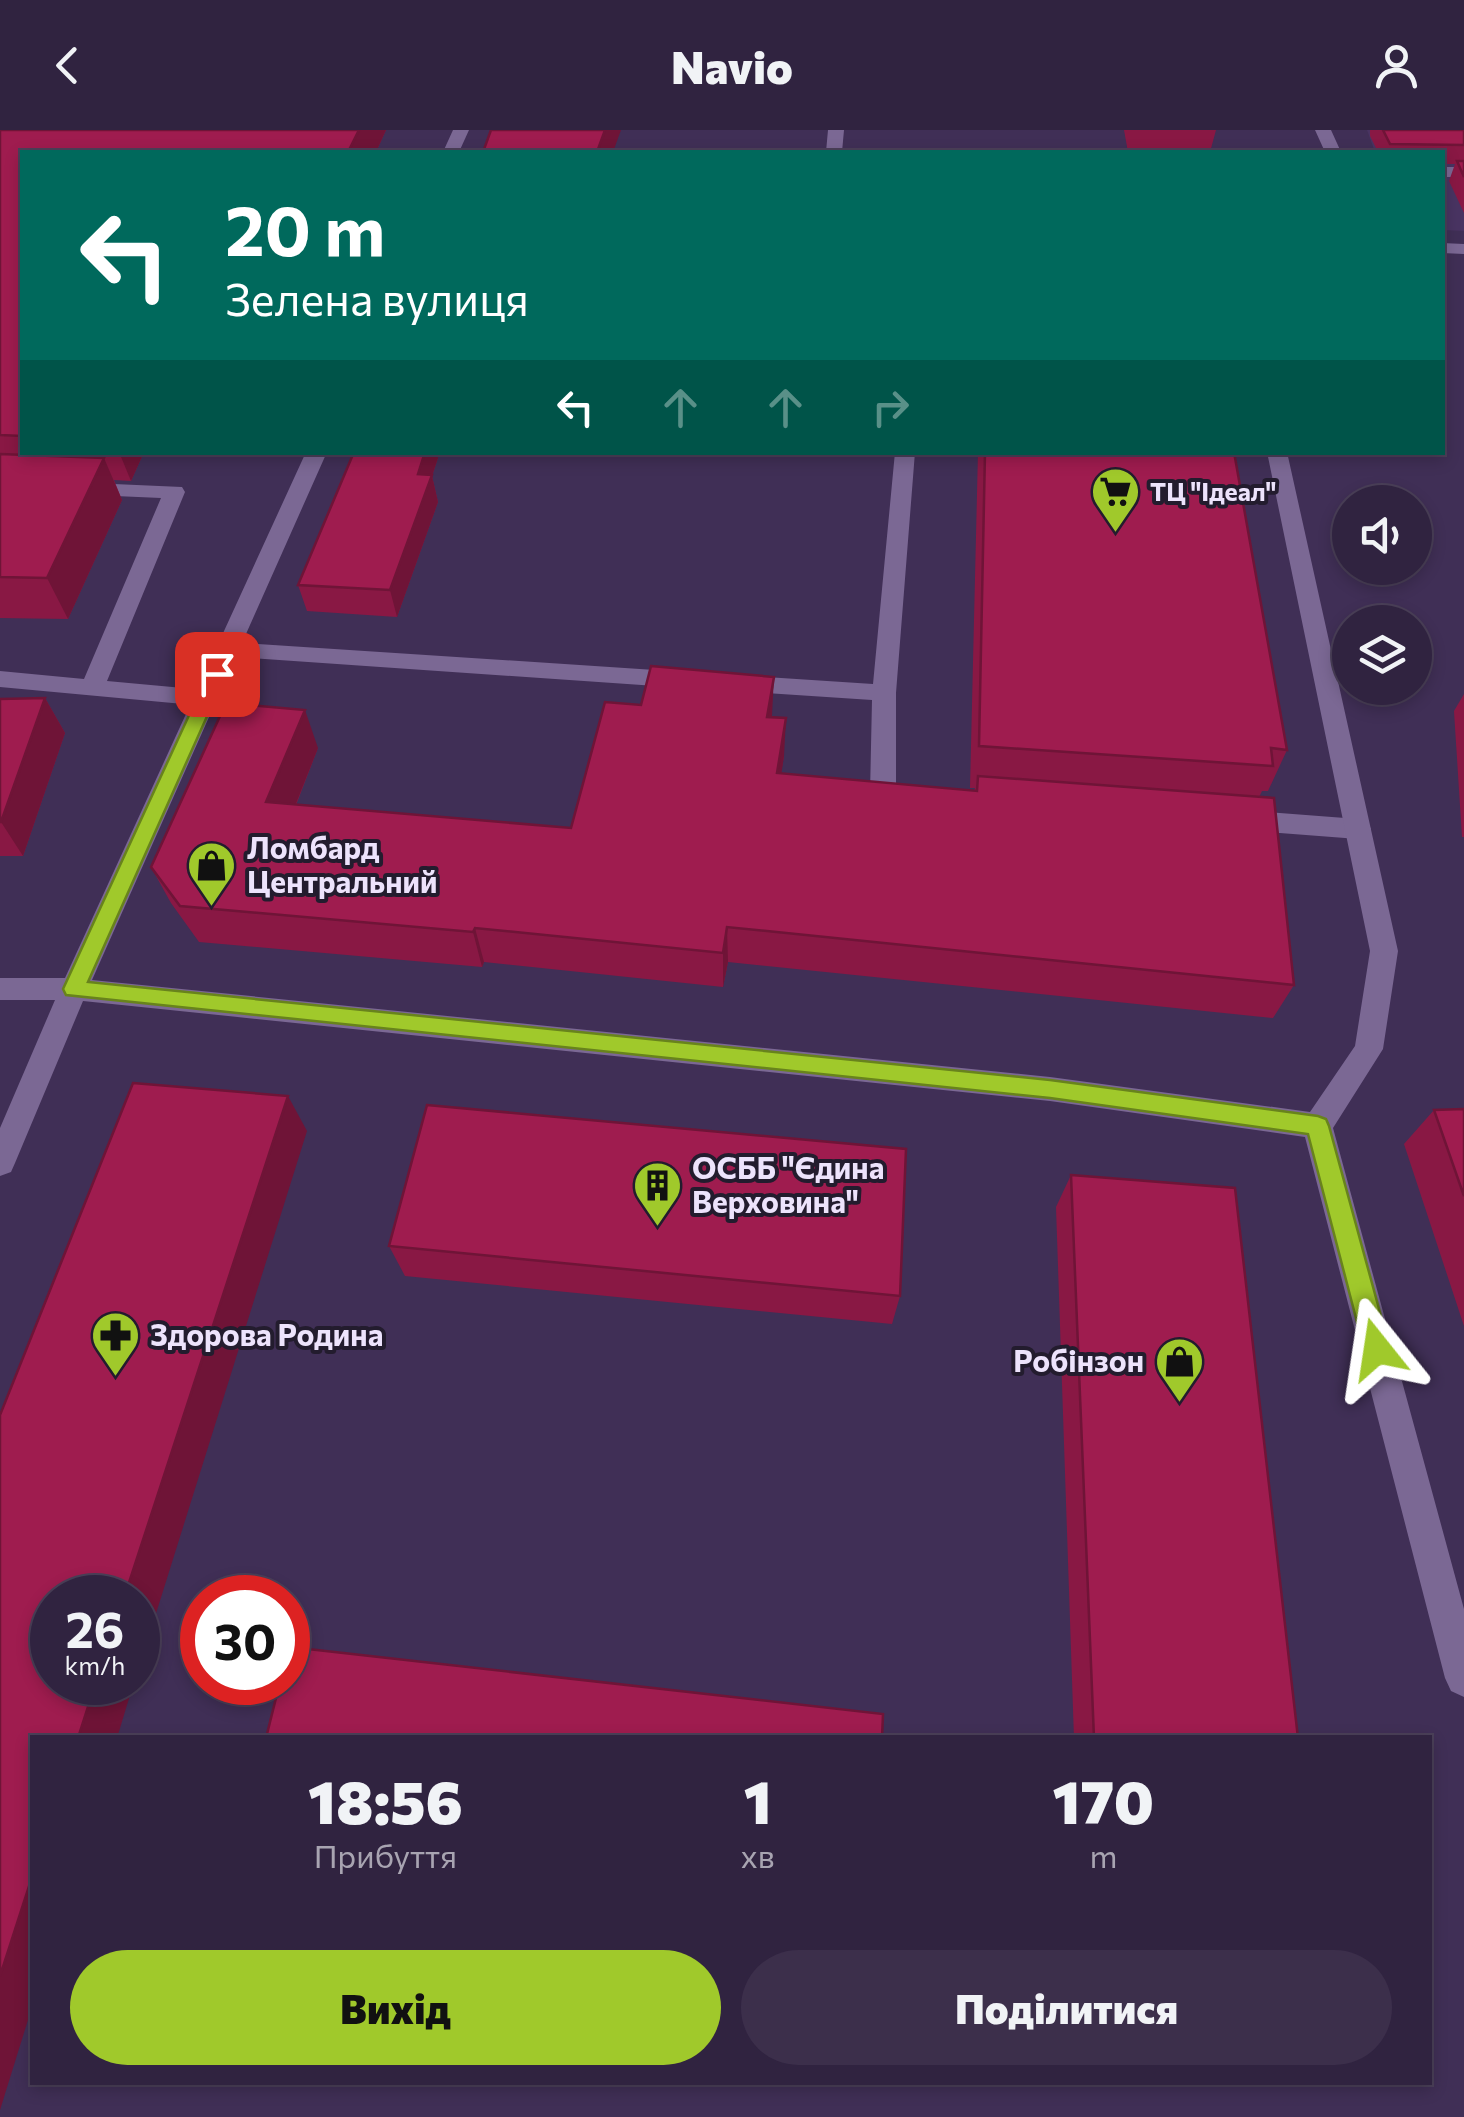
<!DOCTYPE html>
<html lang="uk">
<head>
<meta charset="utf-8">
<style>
  body { margin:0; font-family:Commissioner,sans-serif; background:#3c2f4b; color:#f1f3f6; height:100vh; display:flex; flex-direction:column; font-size:38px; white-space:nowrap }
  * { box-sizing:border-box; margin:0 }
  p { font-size:32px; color:#a8a4b1 }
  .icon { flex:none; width:55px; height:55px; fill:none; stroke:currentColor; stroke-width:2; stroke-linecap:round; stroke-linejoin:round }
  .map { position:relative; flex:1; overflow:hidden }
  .panel { position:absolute; left:30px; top:1605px; width:1402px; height:350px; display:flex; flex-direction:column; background:#302340; border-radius:0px; box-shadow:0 5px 15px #0003,0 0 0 2px #4b4059 }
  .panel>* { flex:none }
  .guide { position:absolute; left:20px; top:20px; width:1425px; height:305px; border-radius:0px; box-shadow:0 5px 15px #0003,0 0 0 2px #4b4059; background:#00695c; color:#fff; overflow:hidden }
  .controls { position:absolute; left:1332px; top:355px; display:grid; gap:20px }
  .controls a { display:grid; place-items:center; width:100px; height:100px; border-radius:50%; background:#302340; box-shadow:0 5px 15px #0003,0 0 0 2px #4b4059; font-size:50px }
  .speed { position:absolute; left:30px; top:1445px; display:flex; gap:20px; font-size:50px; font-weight:700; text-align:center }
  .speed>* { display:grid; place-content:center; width:130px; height:130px; border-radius:50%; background:#302340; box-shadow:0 5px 15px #0003,0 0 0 2px #4b4059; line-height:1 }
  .speed small { font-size:25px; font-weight:400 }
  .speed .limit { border:15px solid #d22; background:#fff; color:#111 }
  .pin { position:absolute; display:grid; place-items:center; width:85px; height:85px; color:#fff; margin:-42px; border-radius:20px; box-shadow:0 5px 15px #0006 }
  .me { position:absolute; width:110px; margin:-55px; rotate:345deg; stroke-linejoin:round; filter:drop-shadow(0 0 8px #0008) }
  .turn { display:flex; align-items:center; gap:35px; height:210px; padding:0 40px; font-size:45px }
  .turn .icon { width:130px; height:130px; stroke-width:2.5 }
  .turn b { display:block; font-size:70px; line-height:85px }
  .lanes { display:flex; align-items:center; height:95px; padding:0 40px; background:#0003; justify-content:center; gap:50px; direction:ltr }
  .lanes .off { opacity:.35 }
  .eta { display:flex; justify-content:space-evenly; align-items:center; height:170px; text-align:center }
  .eta b { font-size:60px; font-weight:800; line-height:70px }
  .cta { display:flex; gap:20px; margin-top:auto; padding:20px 40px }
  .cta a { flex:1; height:115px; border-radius:60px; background:#a0c92b; color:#111; font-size:40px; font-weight:800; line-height:115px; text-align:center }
  .cta a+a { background:#3c2f4b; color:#f1f3f6 }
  header { display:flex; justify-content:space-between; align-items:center; height:130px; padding:0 40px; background:#302340; font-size:45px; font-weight:800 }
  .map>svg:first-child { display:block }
  .built { fill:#493462 }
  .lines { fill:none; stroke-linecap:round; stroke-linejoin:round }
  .lane { fill:#7b6894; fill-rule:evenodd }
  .street { fill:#7b6894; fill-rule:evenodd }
  .wall { fill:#891844 }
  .shaded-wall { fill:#6f1437 }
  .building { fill:#9f1c4f; stroke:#6f1437; stroke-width:2.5 }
  .route { fill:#a0c92b; stroke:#68831c; stroke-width:2.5 }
  .labels { text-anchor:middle; stroke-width:8; stroke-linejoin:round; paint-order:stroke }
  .far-poi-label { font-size:25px; font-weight:bold; fill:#ede3fc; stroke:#231c2e; text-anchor:start }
  .poi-label { font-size:30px; font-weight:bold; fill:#ede3fc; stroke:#231c2e; text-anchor:start }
</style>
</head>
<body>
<header><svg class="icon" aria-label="back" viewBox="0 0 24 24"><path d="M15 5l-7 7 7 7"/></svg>Navio<svg class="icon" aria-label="person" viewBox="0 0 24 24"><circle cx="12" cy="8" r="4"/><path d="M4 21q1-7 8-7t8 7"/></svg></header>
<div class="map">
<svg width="1464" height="1987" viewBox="0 0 1464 1987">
  <rect width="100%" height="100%" fill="#402f56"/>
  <polygon class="built" points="1367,0 1464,0 1464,101 1443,100 1442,22 1375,22"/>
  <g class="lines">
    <g class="lane">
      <polygon points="828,0 844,0 842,22 826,22"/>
      <polygon points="1315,0 1331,0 1341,22 1325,22"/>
      <rect x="1442" y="37" width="22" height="10"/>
      <path d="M895,322H915L896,563V656L918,659L922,666L918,673C904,677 888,675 874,671L870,664L872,570L736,561L724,553L736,545L873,554Z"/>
      <polygon points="0,349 182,357 185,362 107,551 205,560 217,568 214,574 205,576 0,557 0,541 84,549 161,368 0,361"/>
      <polygon points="229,512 685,542 697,550 685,558 221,526 217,520"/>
      <polygon points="1240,680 1358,689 1367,692 1371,699 1367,706 1358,709 1240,700 1231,697 1227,690 1231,683"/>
    </g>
    <g class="street">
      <polygon points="453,0 469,0 459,22 443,22"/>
      <polygon points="1442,113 1464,114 1464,124 1442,123"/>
      <polygon points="306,322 327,322 92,850 1050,947 1310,982 1355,916 1370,821 1267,322 1287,322 1398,821 1383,919 1333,998 1464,1479 1464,1567 1451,1561 1445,1548 1305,1007 1050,971 83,871 15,1033 11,1042 0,1046 0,998 55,870 0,870 0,848 65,848"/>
    </g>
  </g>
  <g class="wall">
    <polygon points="0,0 386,0 376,22 22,22 22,322 144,322 131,351 114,350 122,370 68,489 0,488"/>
    <polygon points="1124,0 1216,0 1210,22 1128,22"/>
    <polygon points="1370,0 1464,0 1464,83 1449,51 1455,34 1442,34 1442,22 1378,22 1370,6"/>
    <polygon points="978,322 1234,322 1287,620 1268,661 1262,661 1259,667 1294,855 1273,888 728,832 723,857 484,832 482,837 199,812 171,773 151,737 318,618 296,675 571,698 772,587 784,626 781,643 974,661 975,658 970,658"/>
    <polygon points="438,328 432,346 438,372 397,487 307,481 298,455"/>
    <polygon points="1464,564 1464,707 1462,707 1454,581"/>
    <polygon points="45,568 65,603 23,726 0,726 0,569"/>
    <polygon points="1464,979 1464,1196 1404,1014 1434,980"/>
    <polygon points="1071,1045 1298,1608 1074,1608 1056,1077"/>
    <polygon points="389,1116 900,1166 892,1194 405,1146"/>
  </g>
  <g class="shaded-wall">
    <polygon points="359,0 386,0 376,22 348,22"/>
    <polygon points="605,0 621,0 613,22 597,22"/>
    <polygon points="119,322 144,322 131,351"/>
    <polygon points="425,322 437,322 438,328 432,346 438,372 397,487 390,460 418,344"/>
    <polygon points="104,328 122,370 68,489 47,448"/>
    <polygon points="774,547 772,585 766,625 767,587"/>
    <polygon points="45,568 65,603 23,726 1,692"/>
    <polygon points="305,580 318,618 282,709 266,672"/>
    <polygon points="786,588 784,626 776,680 777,643"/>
    <polygon points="727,797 728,832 723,857 723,823"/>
    <polygon points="475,798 484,832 482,837 473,802"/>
    <polygon points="288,966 307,1001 138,1541 138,1468 124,1468"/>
    <polygon points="96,1552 134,1552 117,1608 78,1608"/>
    <polygon points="32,1747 32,1877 0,1980 0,1846"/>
  </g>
  <g class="building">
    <polygon points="0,0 359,0 348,22 22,22 22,306 0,305"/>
    <polygon points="491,0 605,0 597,22 483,22"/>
    <polygon points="1383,0 1464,0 1464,15 1390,14"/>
    <polygon points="1457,31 1464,31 1464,47"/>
    <polygon points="354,322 425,322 418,344 432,345 390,460 298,455"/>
    <polygon points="985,322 1234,322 1287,620 1271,618 1273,636 979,616"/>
    <polygon points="0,324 104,328 47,448 0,447"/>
    <polygon points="651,536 774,547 767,587 786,588 777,643 977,661 978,646 1274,668 1294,855 727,797 723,823 475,798 473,802 180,776 151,737 226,573 305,580 266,672 571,698 605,572 641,575"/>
    <polygon points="45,568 1,692 0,692 0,569"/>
    <polygon points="133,953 288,966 124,1468 52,1468 52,1552 96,1552 78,1608 32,1608 32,1747 0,1846 0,1285"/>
    <polygon points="427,975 906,1019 900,1166 389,1116"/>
    <polygon points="1464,979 1464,1066 1434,980"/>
    <polygon points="1071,1045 1235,1058 1298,1608 1094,1608"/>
    <polygon points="290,1517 883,1584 882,1608 266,1608 280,1552 288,1552 288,1526"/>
  </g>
  <polygon class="route" points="217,538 226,544 88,852 1050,950 1318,986 1326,989 1329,996 1390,1219 1386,1227 1377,1231 1368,1227 1364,1219 1308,1004 1050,968 66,865 63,859 208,544"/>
  <defs>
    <symbol id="supermarket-pin" viewBox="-11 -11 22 30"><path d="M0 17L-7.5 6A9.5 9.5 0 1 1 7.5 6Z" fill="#a0c92b" stroke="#231c2e"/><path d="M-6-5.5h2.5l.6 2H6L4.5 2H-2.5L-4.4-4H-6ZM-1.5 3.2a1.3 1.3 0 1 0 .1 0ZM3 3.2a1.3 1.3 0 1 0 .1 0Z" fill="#111"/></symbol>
    <symbol id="shop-pin" viewBox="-11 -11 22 30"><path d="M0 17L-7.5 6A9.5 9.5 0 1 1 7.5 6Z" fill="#a0c92b" stroke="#231c2e"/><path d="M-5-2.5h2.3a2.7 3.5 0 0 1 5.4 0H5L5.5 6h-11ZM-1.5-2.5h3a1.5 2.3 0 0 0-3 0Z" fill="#111"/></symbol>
    <symbol id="building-pin" viewBox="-11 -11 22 30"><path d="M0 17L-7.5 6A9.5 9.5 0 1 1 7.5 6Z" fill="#a0c92b" stroke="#231c2e"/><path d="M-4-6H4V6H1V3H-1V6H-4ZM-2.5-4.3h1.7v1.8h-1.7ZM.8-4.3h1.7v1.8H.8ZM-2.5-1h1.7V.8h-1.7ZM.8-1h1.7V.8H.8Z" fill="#111"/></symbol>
    <symbol id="pharmacy-pin" viewBox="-11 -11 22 30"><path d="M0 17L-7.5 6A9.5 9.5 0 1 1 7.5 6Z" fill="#a0c92b" stroke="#231c2e"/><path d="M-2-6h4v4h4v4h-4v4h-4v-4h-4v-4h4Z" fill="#111"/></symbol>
  </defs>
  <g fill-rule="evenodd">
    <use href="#supermarket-pin" x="1088" y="334" width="55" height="75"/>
    <use href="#shop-pin" x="184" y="708" width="55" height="75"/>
    <use href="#building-pin" x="630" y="1028" width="55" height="75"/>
    <use href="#pharmacy-pin" x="88" y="1178" width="55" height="75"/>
    <use href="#shop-pin" x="1152" y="1204" width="55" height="75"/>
  </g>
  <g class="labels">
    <g class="far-poi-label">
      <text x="1150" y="371">ТЦ "Ідеал"</text>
    </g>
    <g class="poi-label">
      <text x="247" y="729">Ломбард<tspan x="247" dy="34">Центральний</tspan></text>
      <text x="692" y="1049">ОСББ "Єдина<tspan x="692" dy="34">Верховина"</tspan></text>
      <text x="150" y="1216">Здорова Родина</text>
      <text x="1144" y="1242" text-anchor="end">Робінзон</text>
    </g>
  </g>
</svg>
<div class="controls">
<a><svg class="icon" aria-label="sound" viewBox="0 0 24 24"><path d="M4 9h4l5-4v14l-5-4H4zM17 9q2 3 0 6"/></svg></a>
<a><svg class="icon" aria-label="layers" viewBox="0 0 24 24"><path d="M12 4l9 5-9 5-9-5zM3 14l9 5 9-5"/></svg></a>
</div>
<div class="speed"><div>26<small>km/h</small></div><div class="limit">30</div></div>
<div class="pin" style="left:217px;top:544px;background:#d93025"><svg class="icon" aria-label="arrive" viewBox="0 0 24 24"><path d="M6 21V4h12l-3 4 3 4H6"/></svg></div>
<svg class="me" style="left:1377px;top:1219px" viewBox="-20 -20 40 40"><path d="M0-17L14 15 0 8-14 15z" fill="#a0c92b" stroke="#fff" stroke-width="4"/></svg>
<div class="guide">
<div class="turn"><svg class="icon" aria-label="left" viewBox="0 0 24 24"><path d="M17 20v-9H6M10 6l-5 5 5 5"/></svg><div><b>20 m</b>Зелена вулиця</div></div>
<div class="lanes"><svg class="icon" aria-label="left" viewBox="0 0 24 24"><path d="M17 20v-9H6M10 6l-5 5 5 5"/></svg><svg class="icon off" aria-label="ahead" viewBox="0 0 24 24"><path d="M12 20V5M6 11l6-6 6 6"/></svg><svg class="icon off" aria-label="ahead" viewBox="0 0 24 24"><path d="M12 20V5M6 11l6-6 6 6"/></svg><svg class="icon off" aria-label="right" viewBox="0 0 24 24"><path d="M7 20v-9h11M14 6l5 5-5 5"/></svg></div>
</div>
<section class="panel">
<div class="eta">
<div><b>18:56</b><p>Прибуття</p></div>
<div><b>1</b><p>хв</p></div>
<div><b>170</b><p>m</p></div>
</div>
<div class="cta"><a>Вихід</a><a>Поділитися</a></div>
</section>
</div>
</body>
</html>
